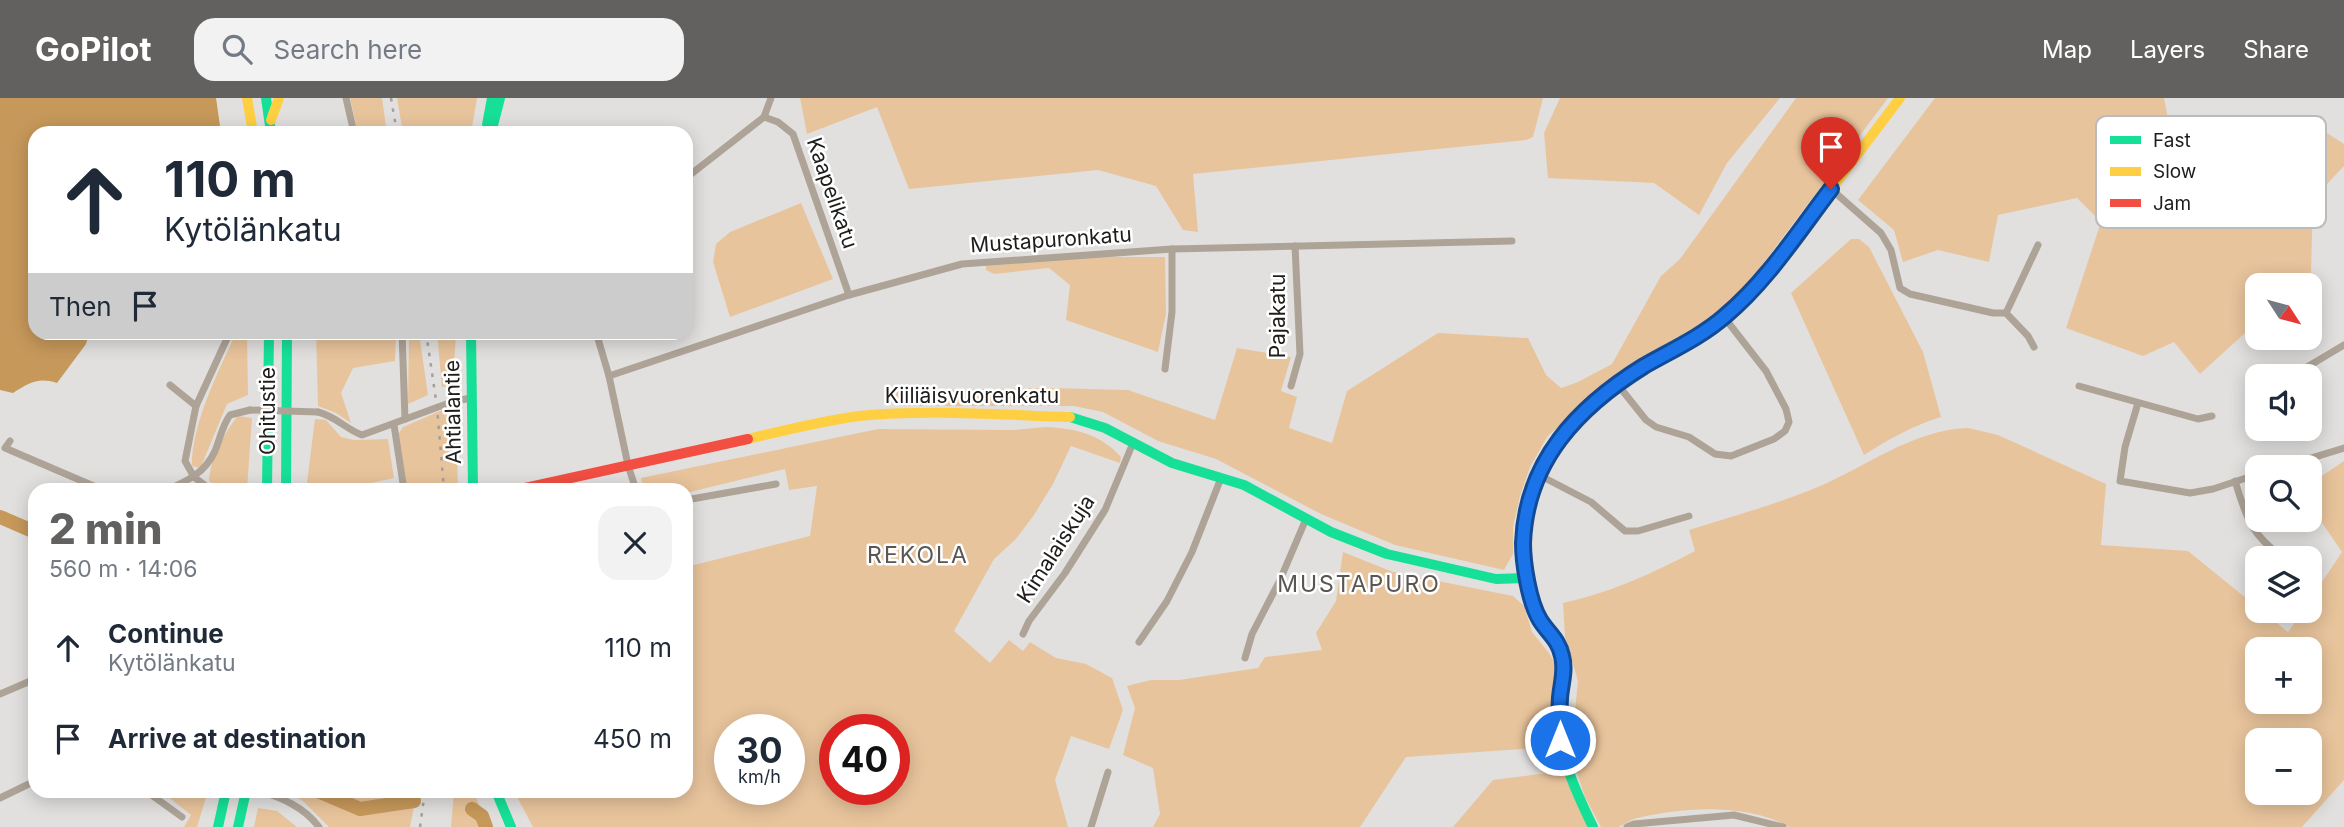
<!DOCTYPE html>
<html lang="en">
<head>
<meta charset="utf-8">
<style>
  body { margin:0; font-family:Inter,sans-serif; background:#f2f2f3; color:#1f2937; height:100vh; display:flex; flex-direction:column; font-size:26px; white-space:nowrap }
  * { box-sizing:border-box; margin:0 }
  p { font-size:23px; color:#747a83 }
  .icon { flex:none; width:38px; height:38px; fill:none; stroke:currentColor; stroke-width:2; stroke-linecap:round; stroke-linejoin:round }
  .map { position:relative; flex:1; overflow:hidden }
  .details { position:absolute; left:28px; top:385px; width:665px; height:315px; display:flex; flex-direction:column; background:#fff; border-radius:21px; box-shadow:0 4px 18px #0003 }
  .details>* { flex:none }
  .guide { position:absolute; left:28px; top:28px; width:665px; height:214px; border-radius:21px; box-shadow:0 4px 18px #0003; background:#fff; color:#1f2937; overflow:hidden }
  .needle { width:46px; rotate:126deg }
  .buttons { position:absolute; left:2245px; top:175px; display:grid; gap:14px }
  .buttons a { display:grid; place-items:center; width:77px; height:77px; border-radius:14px; background:#fff; box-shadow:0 4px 18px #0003; font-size:35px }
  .speed { position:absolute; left:714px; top:616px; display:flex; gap:14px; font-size:35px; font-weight:700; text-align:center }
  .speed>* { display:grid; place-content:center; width:91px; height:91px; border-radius:50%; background:#fff; box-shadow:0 4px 18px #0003; line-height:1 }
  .speed small { font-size:18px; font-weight:400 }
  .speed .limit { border:10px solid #d22; background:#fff; color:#111 }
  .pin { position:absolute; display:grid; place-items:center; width:60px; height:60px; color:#fff; margin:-72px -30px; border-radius:50% 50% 50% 0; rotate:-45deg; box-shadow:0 0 7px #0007 }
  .pin .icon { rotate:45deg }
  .me { position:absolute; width:77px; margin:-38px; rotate:0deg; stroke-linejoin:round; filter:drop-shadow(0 0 5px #0008) }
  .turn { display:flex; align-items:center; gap:24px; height:147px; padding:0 21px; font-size:32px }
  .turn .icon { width:91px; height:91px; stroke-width:2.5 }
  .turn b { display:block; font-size:49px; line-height:60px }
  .then { display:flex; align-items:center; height:66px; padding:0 21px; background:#0003; gap:14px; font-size:26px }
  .round { display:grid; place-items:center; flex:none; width:74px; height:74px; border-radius:21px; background:#f2f2f3 }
  .head { display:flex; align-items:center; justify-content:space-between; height:119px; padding:0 21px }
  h1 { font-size:42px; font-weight:800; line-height:52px; color:#636160 }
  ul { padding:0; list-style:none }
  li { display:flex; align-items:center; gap:21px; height:91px; padding:0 21px }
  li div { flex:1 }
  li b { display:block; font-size:26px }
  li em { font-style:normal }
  header { display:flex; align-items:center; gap:42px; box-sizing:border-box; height:98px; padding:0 35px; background:#636160; color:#fff }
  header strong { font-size:33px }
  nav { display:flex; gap:38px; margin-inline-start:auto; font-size:24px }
  .search { width:490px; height:63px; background:#f2f2f3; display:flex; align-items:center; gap:18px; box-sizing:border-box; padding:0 24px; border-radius:21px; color:#747a83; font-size:26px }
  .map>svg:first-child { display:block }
  .green { fill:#e8c49c; fill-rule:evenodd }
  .water { fill:#c6985a }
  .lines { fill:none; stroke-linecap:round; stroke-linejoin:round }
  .river { stroke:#c6985a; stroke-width:14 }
  .street { stroke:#aea397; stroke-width:7 }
  .fast { stroke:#16e098; stroke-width:10 }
  .slow { stroke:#ffcf43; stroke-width:10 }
  .jam { stroke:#f24e42; stroke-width:10 }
  .rail { stroke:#a69f97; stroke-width:2.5; stroke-dasharray:3.5 7; stroke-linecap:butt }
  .street-bridge { stroke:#aea397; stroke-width:7 }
  .route-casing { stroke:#114b97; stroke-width:18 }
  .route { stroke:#1a73e8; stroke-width:12 }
  .labels { text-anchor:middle; stroke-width:5; stroke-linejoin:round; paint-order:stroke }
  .street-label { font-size:21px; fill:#1e1d1c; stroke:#fff }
  .neighbourhood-label { font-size:23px; letter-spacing:2px; fill:#595653; stroke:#fff }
  .key { fill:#fff; stroke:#bcbbbb; stroke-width:2 }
  .key-label { font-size:19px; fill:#1e1d1c }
</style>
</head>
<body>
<header>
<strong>GoPilot</strong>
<div class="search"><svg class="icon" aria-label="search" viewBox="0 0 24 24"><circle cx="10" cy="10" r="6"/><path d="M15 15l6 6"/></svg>Search here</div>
<nav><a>Map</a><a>Layers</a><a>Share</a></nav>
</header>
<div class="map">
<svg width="2344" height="729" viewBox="0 0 2344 729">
  <rect width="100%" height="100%" fill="#e2e0de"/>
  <g class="green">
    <polygon points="350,0 382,0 387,35 358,35"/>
    <polygon points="397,0 477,0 471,35 403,35"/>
    <polygon points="800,0 1543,0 1533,39 1526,42 1193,76 1198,134 1183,132 1156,88 1098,72 909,91 877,9 807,36"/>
    <polygon points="1560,0 1780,0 1727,65 1699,117 1654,85 1548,80 1544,35"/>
    <polygon points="1796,0 1888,0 1756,175 1714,219 1620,273 1547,339 1530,369 1520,398 1513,429 1513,456 1504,472 1395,447 1321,416 1216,361 1158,343 1103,314 1074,308 897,308 884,293 1049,290 1128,292 1215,322 1237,250 1291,259 1281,293 1297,299 1289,330 1332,345 1347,293 1438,235 1528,240 1546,277 1561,290 1578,284 1612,266 1661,178 1680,161"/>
    <polygon points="1935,0 2164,0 2168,21 2211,41 2310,24 2344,46 2344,68 2313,101 2311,175 2297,187 2258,187 2257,224 2200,276 2174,244 2143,258 2066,230 2101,124 2077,100 1998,117 1989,164 1938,152 1903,164 1894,132 1858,102"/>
    <polygon points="801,105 833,181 730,219 713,164 716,146 730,134"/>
    <path d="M1851,141H1859L1869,149L1923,254L1941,319C1912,328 1889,341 1864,357L1791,195Z"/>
    <polygon points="1095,159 1165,159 1166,216 1158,254 1066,222 1070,187 1049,170 994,176 986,172 986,167"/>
    <path d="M236,235H247L248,297L227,306L203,364L199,370L192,368C191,327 219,272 236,235Z"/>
    <polygon points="316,235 396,235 395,263 353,270 341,295 351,325 336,315 318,308"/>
    <polygon points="409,235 419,235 428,297 408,306"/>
    <polygon points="437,235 456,235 453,287 442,289"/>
    <polygon points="452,308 456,309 458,392 408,392 397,338 403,329"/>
    <path d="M238,318L252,320L247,392H221L209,383C210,360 224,335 238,318Z"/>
    <polygon points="315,321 326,322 341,339 354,342 388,341 394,380 362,387 351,392 306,392"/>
    <path d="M1045,329C1074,330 1101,336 1121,359L1120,365L1071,348L1053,386L1034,417L1016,441L994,461L954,533L990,565L1009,542L1023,553L1030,544L1056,560L1086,566L1112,580L1123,612L1109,651L1071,638L1055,682L1068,729H533L514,693H686V469L810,438L817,388L789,392L785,371L686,395V392H643L641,380L878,331L1014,332ZM730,632H789V691H730ZM835,632H894V691H835Z"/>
    <path d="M1968,330L1998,337L2106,386L2101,447L2188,453L2257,509L2258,513H2262L2288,534L2303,513H2310V502L2342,454L2310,407V386L2344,363V682L2302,729H1789C1747,705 1683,709 1638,720C1630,721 1625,727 1618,729C1613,729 1606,729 1601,729L1585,699L1573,663V633L1578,583L1565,539L1563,505C1610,495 1653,475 1695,453L1689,432C1731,419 1773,407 1813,391C1865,370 1911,332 1968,330ZM2258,551H2310V604H2258ZM2258,642H2310V695H2258Z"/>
    <polygon points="1343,454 1393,474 1513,498 1524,508 1532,534 1549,555 1556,568 1549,620 1553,649 1406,659 1360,729 1153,729 1160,716 1153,670 1123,657 1135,610 1127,588 1151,582 1179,582 1258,570 1265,559 1322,552 1316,535 1336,503"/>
    <polygon points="1563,673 1589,729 1453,729 1493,682"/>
    <polygon points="161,693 193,693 207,696 197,729 184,729 191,717"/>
    <polygon points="285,693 417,693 410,729 329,729 303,703"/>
    <polygon points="454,693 473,693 481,711 483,729 451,729"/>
    <polygon points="258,710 277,713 297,729 254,729"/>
  </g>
  <path class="water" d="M0,0H216L221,35H35V234L89,235L86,246L57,285C38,279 29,285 13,295L0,292Z"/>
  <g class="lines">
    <g class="river">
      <polyline points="0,419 35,434"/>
      <polyline points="318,693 360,711 414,703"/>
      <polyline points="472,711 482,718 486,729"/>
    </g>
    <g class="street">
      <polyline points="346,0 354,35"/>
      <polyline points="764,19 778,24 793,36 849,197"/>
      <polyline points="686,80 764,19 771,0"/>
      <polyline points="1831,91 1881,135 1891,152 1900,190 1910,196 1993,215 2006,215 2028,238 2034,249"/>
      <polyline points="2006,215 2038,147"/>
      <polyline points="402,234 405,321"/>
      <polyline points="596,234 609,278 628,367 636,392"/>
      <polyline points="1165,271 1172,214 1172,151"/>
      <polyline points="2297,275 2344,247"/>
      <polyline points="609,278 849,197 962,166 1172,151 1512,143"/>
      <polyline points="170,287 196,308"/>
      <polyline points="1618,287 1646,322 1656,329 1689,339 1715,356 1731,358 1774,341 1785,333 1789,324 1786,311 1766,273 1724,219"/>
      <polyline points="1291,288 1300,256 1295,148"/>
      <polyline points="2079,288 2198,321 2212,318"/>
      <polyline points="2138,305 2125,349 2120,383 2190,395 2213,391 2258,376"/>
      <path d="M318,314C335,318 346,331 362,337L449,305L470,300"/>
      <polyline points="394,327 404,392"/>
      <polyline points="10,343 5,350 103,392"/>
      <polyline points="2282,369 2344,350"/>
      <polyline points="1537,376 1591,404 1625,433 1638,433 1689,418"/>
      <path d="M2235,383C2247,421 2250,435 2283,460"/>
      <path d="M167,392C187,383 205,375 215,353C220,341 222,328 230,317L250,312"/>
      <polyline points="211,392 194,379 185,363 196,308 230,234"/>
      <polyline points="686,402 776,386"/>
      <polyline points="1023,536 1029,523 1065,475 1105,412 1133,345"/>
      <polyline points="1139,544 1167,503 1192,454 1221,380"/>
      <polyline points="1245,560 1252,536 1280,482 1306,421"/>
      <polyline points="0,596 35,581"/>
      <polyline points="146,693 182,719"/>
      <path d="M260,693C282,700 304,709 319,729"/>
      <polyline points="0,700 35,683"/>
      <polyline points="1091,729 1108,674"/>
      <polyline points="1627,729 1634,726 1734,717 1783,729"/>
    </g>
    <g class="fast">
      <polyline points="266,0 271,35"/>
      <polyline points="487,27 492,0"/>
      <polyline points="491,35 500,0"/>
      <polyline points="471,234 473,392"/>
      <polyline points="1070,319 1105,330 1172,365 1244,387 1331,434 1387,456 1496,481 1528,480"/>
      <polyline points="267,392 269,234"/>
      <polyline points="286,392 287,234"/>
      <polyline points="496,693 511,729"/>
      <polyline points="218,729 226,693"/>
      <polyline points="238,729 246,693"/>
      <path d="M1593,729C1576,694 1559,658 1559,619C1559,598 1568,576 1562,555C1558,541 1545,533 1539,520C1534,511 1531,500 1529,490C1508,390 1561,323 1641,271C1677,248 1715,229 1745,199"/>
    </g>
    <g class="slow">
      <polyline points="247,0 253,35"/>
      <polyline points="271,22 279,0"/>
      <polyline points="1745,199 1801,131 1900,0"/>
      <path d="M748,341C785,332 822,323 859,318C929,311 1000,317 1070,319"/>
    </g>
    <polyline class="jam" points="516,392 748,341"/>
    <g class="rail">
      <polyline points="391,0 397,35"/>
      <polyline points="426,234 437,309 444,392"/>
      <polyline points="420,729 425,693"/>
    </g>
    <polyline class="street-bridge" points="250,312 318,314"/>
  </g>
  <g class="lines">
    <defs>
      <path id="route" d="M1560,642C1559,628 1559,614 1560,600C1561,586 1566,572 1562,558C1559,542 1548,535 1540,522C1529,504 1523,465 1523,445C1526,363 1578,309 1644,268C1672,252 1701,239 1725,218C1767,183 1798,134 1831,91"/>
    </defs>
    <use href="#route" class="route-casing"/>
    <use href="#route" class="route"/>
  </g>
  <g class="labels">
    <g class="street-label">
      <text transform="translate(832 95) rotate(71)" y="7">Kaapelikatu</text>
      <text transform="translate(1051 142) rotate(-4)" y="7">Mustapuronkatu</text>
      <text transform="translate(1278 218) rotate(-90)" y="7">Pajakatu</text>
      <text x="972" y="305">Kiiliäisvuorenkatu</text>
      <text transform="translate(268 313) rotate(-90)" y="7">Ohitustie</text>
      <text transform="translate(453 314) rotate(-91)" y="7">Ahtialantie</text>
      <text transform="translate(1056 451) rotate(-57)" y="7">Kimalaiskuja</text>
    </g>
    <g class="neighbourhood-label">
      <text x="918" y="465">REKOLA</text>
      <text x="1359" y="494">MUSTAPURO</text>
    </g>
  </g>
  <rect x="2096" y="18" width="230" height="112" rx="10" class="key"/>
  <rect x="2110" y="38" width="31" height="8" fill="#16e098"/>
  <rect x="2110" y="69" width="31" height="9" fill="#ffcf43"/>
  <rect x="2110" y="101" width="31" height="8" fill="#f24e42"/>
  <g class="key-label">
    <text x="2153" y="49">Fast</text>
    <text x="2153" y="80">Slow</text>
    <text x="2153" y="112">Jam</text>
  </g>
</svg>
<div class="buttons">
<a><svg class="needle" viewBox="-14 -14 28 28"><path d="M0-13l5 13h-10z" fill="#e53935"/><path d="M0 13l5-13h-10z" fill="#747a83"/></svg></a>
<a><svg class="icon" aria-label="sound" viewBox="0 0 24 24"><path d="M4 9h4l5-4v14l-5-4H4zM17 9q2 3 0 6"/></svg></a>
<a><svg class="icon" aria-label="search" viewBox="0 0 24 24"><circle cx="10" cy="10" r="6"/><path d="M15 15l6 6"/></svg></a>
<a><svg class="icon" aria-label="layers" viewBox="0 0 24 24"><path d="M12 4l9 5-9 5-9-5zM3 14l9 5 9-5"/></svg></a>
<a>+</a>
<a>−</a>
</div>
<div class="speed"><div>30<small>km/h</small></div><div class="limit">40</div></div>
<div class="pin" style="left:1831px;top:91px;background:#d93025"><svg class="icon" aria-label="arrive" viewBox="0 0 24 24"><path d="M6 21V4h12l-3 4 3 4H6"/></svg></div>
<svg class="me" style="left:1560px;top:642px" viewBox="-20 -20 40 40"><circle r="17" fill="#1a73e8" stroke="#fff" stroke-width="3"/><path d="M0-11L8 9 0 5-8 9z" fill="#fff"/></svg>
<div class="guide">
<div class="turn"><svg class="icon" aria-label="ahead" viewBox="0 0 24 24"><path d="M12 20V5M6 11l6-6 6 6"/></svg><div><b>110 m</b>Kytölänkatu</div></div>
<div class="then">Then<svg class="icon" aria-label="arrive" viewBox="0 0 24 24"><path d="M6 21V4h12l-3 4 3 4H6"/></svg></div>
</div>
<section class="details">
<div class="head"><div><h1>2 min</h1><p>560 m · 14:06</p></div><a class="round"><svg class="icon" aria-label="close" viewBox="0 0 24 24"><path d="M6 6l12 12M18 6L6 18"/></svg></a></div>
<ul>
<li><svg class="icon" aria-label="ahead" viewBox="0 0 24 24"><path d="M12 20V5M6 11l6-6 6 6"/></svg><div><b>Continue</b><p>Kytölänkatu</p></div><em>110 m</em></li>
<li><svg class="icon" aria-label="arrive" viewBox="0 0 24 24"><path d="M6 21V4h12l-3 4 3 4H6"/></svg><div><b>Arrive at destination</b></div><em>450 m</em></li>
</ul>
</section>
</div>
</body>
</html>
